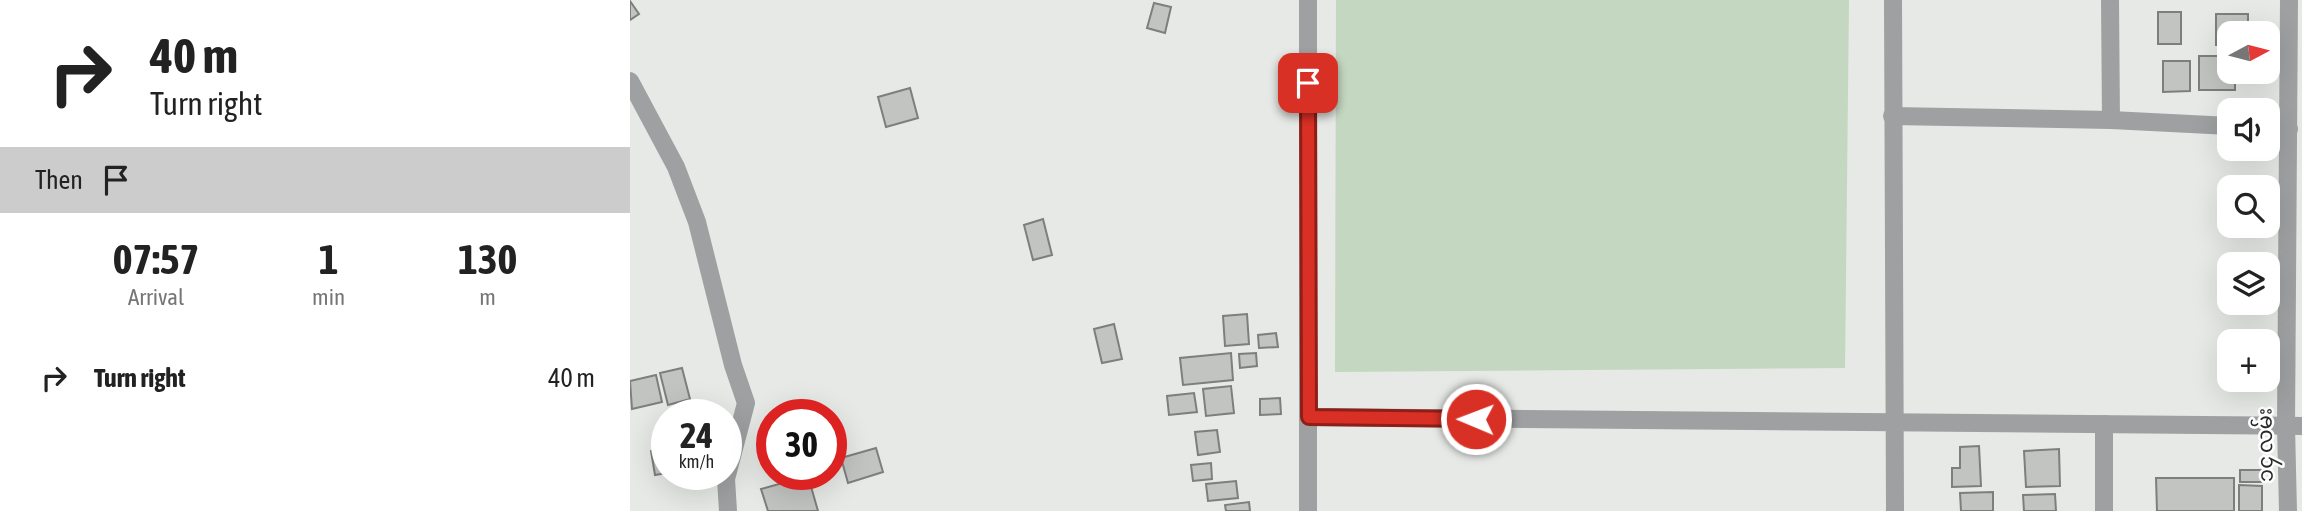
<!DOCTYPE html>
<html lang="en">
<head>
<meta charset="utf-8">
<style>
  body { margin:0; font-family:"Asap Condensed","Noto Sans Myanmar",sans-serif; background:#f6f6f6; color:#222; height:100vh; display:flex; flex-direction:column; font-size:26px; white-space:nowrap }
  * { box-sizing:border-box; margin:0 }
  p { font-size:23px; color:#767676 }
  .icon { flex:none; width:38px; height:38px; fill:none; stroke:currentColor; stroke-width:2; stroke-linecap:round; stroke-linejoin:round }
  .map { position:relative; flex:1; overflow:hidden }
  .drawer { display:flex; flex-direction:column; background:#fff; width:630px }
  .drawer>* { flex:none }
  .banner { background:#fff; color:#222; overflow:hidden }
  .needle { width:46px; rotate:83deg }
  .fabs { position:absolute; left:1587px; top:21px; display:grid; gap:14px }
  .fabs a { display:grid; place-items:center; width:63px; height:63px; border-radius:14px; background:#fff; box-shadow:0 7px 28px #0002; font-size:35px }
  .speed { position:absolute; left:21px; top:399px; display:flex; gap:14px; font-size:35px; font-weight:700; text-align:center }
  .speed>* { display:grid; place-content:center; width:91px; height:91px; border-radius:50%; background:#fff; box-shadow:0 7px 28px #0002; line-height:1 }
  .speed small { font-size:18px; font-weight:400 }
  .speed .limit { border:10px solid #d22; background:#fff; color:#111 }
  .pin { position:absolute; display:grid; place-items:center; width:60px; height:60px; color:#fff; margin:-30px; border-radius:14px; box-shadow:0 4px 10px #0006 }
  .me { position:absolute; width:77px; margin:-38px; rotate:271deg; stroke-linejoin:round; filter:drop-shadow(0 0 5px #0008) }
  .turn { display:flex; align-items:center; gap:24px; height:147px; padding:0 35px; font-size:32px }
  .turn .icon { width:91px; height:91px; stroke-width:2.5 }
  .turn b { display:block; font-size:49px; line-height:60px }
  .then { display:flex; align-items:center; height:66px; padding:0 35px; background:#0003; gap:14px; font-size:26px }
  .eta { display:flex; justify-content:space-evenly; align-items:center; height:119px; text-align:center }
  .eta b { font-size:42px; font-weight:700; line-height:49px }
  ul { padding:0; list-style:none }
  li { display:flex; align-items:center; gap:21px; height:91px; padding:0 35px }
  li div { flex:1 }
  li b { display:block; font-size:26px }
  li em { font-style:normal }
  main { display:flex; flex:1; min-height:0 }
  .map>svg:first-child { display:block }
  .green { fill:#c4d7c0 }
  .building { fill:#c2c4c1; stroke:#7d7f7c; stroke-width:2 }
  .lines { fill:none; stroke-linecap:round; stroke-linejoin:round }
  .minor { stroke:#9fa0a1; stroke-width:18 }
  .route-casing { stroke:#8d1f18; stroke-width:18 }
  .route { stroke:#d93025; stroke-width:12 }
  .labels { text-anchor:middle; stroke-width:5; stroke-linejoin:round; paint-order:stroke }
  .street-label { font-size:21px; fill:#282928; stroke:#fff }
</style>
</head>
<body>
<main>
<section class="drawer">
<div class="banner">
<div class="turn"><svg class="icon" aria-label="right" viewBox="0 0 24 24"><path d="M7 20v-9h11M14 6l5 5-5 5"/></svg><div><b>40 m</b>Turn right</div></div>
<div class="then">Then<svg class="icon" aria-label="arrive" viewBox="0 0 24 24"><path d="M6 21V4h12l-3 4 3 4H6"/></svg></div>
</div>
<div class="eta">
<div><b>07:57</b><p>Arrival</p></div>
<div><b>1</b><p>min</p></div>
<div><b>130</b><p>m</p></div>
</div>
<ul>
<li><svg class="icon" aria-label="right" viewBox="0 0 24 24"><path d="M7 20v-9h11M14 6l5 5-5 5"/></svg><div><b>Turn right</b></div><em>40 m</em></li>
</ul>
</section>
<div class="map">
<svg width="1672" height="511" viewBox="0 0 1672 511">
  <rect width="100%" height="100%" fill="#e6e9e6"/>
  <polygon class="green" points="706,0 1219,0 1215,368 705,372"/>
  <g class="building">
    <polygon points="0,1 9,14 0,20"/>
    <polygon points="524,3 541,7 535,33 517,28"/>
    <rect x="1528" y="12" width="23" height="32"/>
    <polygon points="1586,14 1618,14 1618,33 1600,33 1600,45 1586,45"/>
    <polygon points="1569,56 1600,56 1600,72 1605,72 1605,90 1569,90"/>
    <polygon points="1533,61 1560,61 1560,91 1533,92"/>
    <polygon points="280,88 288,118 256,127 248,97"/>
    <polygon points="413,219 422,255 403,260 394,225"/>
    <polygon points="617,314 619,344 595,346 593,316"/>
    <polygon points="484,324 492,359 472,363 464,329"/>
    <polygon points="646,333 648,347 629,348 628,335"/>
    <polygon points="601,353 603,380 553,385 550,358"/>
    <polygon points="626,353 627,366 610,368 609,354"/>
    <polygon points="52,368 60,399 38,405 30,373"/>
    <polygon points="26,375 32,402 2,409 0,381"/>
    <polygon points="601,386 604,413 576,416 573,389"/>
    <polygon points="564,393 567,412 539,415 537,396"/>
    <polygon points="650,398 651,414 630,415 630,399"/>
    <polygon points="587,430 590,452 568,455 565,432"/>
    <polygon points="1349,446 1351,486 1322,487 1322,468 1330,468 1330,447"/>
    <polygon points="246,448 253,472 218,483 211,458"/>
    <polygon points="37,449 37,473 25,475 21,451"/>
    <polygon points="1429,449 1430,486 1396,487 1394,451"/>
    <polygon points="581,463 582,479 563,481 561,465"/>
    <rect x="1610" y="470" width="21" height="12"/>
    <polygon points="178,476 188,511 138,511 131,489"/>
    <polygon points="1526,478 1604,478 1604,511 1527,511"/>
    <polygon points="606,481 608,498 578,501 576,484"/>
    <polygon points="1609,485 1632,486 1632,511 1609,511"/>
    <polygon points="1363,492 1363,511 1331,511 1330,493"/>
    <polygon points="1425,494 1426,511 1394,511 1393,495"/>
    <polygon points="619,502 620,511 596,511 595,505"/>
  </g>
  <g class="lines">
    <g class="minor">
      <polyline points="1263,0 1265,511"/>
      <polyline points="1480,0 1481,120"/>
      <polyline points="0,81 46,167 67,222 103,365 116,403 96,479 98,511"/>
      <polyline points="1262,116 1481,120 1600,126"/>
      <polyline points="1638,128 1659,129"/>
      <polyline points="679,417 1672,426"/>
      <polyline points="1474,424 1474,511"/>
      <polyline points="678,511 678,0"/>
      <polyline points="1658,511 1656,426 1659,0"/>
    </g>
  </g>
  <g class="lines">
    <defs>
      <polyline id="route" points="678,83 679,417 846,419"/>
    </defs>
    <use href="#route" class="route-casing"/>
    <use href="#route" class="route"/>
  </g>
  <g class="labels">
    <g class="street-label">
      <text transform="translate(1635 445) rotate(-91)" y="7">၁၄ လမ်း</text>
    </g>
  </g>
</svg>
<div class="fabs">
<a><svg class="needle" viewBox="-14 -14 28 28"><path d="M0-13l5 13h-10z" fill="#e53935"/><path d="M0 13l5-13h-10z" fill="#767676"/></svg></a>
<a><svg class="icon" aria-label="sound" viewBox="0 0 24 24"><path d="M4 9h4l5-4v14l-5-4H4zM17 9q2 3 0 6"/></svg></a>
<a><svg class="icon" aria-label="search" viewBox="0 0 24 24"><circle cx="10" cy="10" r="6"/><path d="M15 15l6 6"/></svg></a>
<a><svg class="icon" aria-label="layers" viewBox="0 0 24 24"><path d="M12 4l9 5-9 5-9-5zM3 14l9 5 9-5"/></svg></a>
<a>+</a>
</div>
<div class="speed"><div>24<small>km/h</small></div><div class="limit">30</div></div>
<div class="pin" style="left:678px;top:83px;background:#d93025"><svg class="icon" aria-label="arrive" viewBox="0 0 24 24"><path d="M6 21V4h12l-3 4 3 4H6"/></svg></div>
<svg class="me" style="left:846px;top:419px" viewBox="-20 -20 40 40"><circle r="17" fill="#d93025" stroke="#fff" stroke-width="3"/><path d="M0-11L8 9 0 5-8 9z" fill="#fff"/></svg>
</div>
</main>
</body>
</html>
